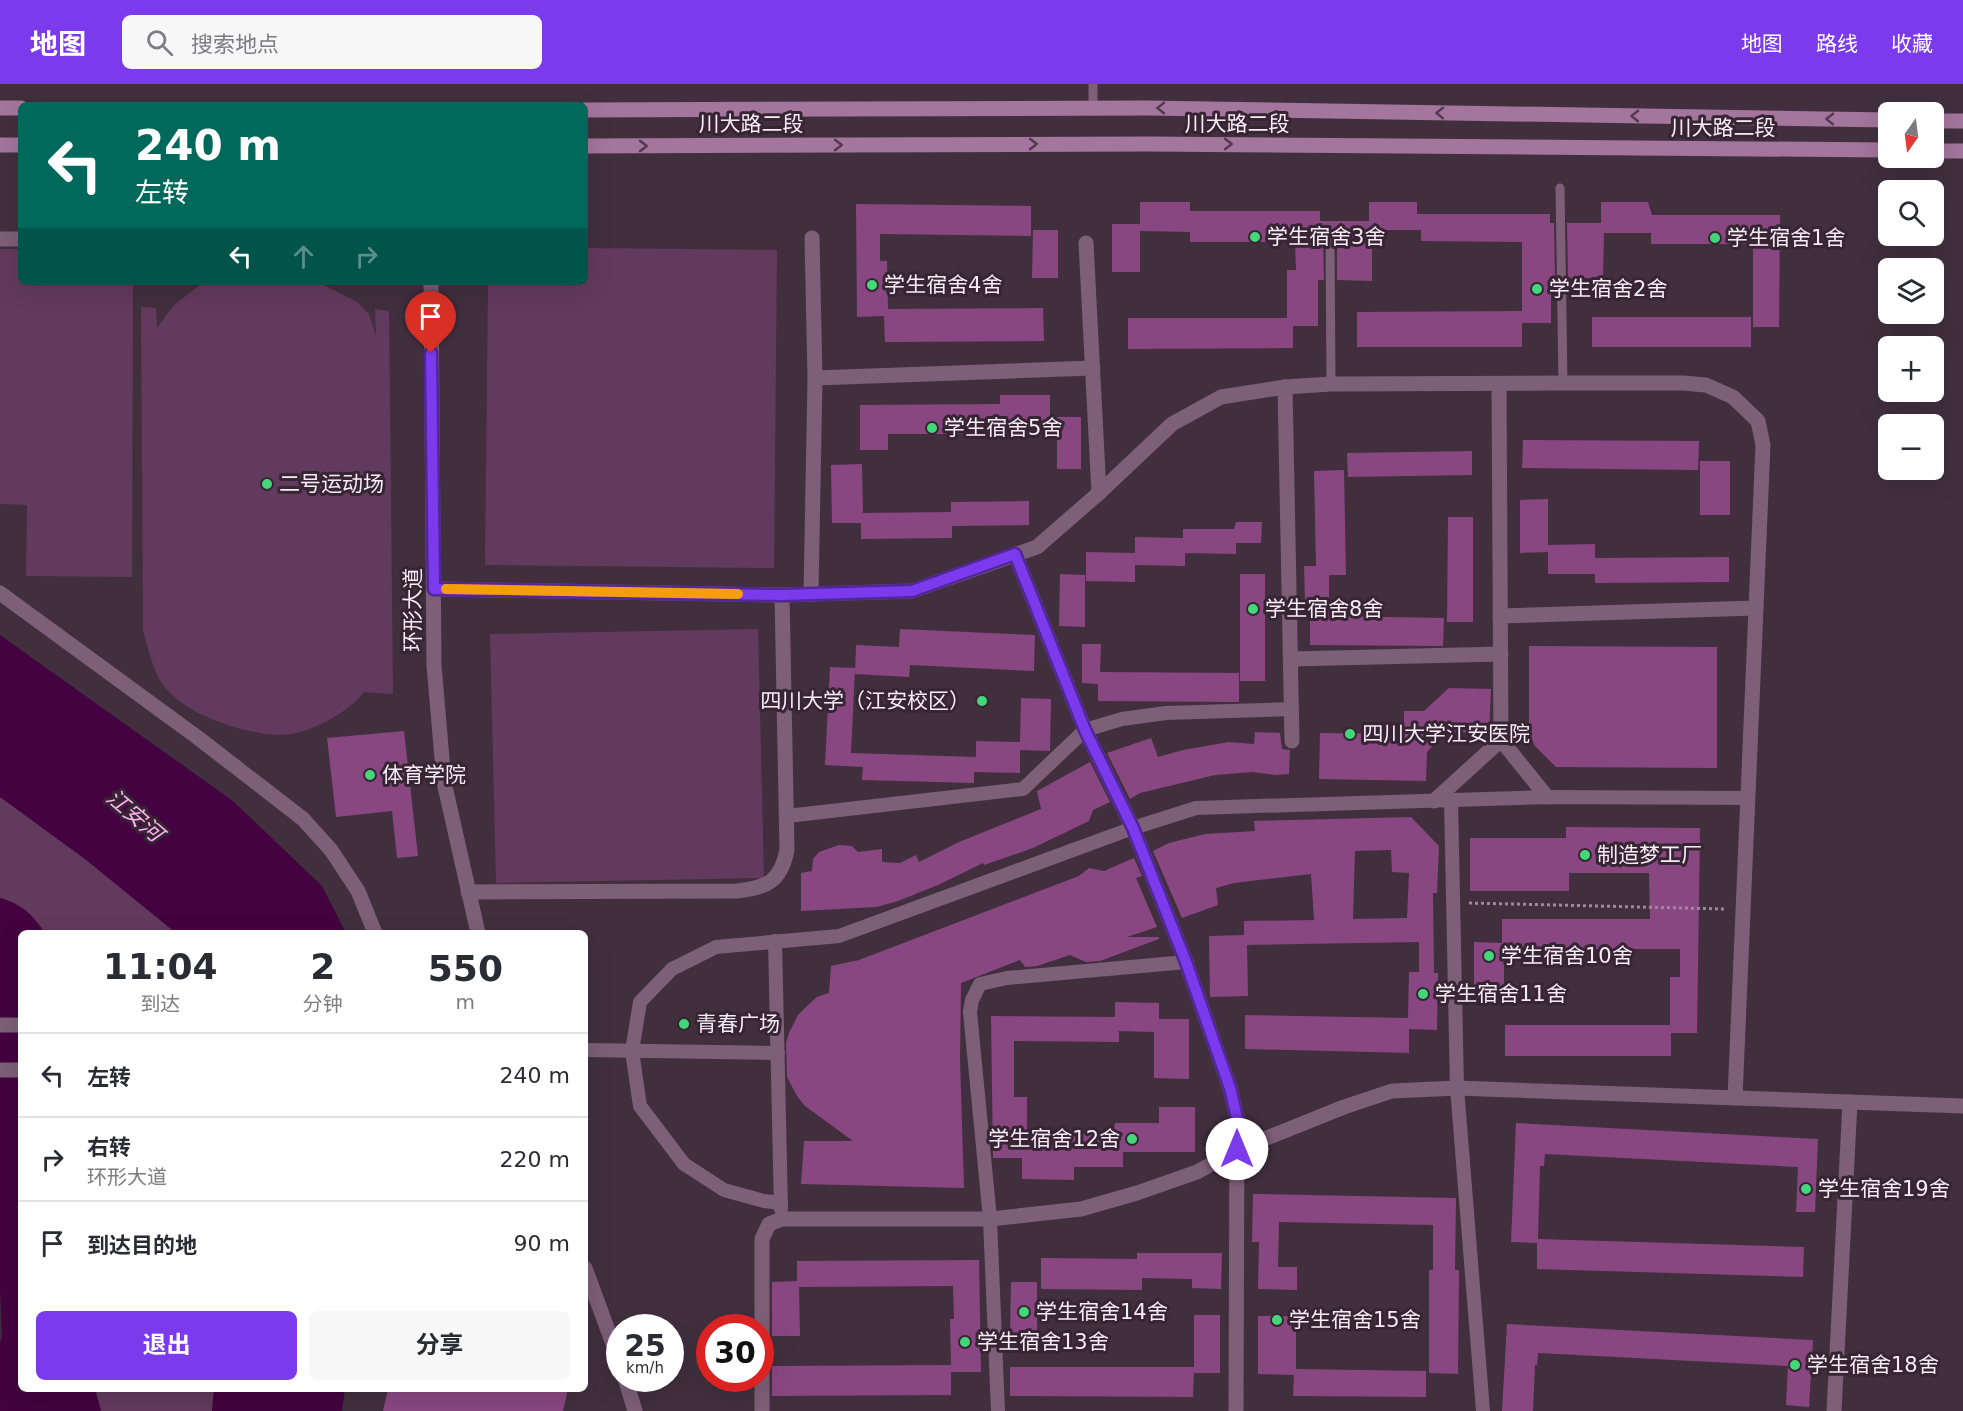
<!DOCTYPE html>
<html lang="zh">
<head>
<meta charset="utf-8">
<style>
  body { margin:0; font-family:"DejaVu Sans","Noto Sans SC",sans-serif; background:#f7f7f7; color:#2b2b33; height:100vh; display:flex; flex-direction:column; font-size:22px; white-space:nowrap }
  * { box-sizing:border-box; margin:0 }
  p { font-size:20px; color:#7c7c81 }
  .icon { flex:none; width:33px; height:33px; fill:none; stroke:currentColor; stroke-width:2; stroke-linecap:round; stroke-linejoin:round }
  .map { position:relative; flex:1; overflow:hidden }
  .side { position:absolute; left:18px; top:846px; width:570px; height:462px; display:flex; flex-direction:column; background:#fff; border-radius:9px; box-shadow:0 6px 24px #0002 }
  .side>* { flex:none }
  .top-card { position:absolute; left:18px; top:18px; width:570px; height:183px; border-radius:9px; box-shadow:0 6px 24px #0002; background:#00695c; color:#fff; overflow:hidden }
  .needle { width:39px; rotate:194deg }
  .tools { position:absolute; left:1878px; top:18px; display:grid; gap:12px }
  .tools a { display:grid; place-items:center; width:66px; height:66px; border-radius:9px; background:#fff; box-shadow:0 6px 24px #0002; font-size:30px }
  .speed { position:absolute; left:606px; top:1230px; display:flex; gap:12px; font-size:30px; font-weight:700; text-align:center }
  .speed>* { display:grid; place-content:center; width:78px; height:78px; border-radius:50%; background:#fff; box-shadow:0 6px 24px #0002; line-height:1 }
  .speed small { font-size:15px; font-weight:400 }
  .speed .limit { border:9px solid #d22; background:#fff; color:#111 }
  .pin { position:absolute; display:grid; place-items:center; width:51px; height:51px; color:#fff; margin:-62px -26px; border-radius:50% 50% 50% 0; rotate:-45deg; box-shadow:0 0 6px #0007 }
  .pin .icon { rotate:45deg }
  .me { position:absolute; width:66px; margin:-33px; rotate:0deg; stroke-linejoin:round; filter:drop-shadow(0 0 4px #0008) }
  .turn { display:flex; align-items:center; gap:21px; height:126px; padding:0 18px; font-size:27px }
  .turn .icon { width:78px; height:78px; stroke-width:2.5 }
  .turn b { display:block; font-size:42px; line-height:51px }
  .lanes { display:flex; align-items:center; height:57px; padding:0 18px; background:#0003; justify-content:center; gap:30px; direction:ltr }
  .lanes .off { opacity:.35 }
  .eta { display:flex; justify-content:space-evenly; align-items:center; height:102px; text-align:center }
  .eta b { font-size:36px; font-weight:700; line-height:42px }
  .action { display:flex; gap:12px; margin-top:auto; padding:12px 18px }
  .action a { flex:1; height:69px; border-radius:9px; background:#7c3aed; color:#fff; font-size:24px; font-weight:700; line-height:69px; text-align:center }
  .action a+a { background:#f7f7f7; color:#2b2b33 }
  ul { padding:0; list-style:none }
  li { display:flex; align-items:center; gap:18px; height:84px; padding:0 18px; border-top:2px solid #e1e1e2 }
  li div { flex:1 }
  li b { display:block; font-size:22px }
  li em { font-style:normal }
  header { display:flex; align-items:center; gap:36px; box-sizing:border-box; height:84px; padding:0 30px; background:#7c3aed; color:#fff }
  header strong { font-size:28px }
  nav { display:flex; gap:33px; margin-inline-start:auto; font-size:21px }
  .search { width:420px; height:54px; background:#f7f7f7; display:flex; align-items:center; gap:15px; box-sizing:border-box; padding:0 21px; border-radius:9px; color:#7c7c81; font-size:22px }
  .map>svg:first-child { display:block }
  .green { fill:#623a5d }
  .water { fill:#440340 }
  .building { fill:#894781; fill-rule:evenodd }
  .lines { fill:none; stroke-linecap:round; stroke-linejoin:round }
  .path { stroke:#9b8c99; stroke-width:3; stroke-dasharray:3 3; stroke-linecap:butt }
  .service { stroke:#7d5f78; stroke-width:9 }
  .pedestrian { stroke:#7d5f78; stroke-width:14 }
  .minor { stroke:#7d5f78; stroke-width:15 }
  .tertiary { stroke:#7d5f78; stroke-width:15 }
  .secondary { stroke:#a4759d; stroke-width:15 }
  .oneway { stroke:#52394e }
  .route-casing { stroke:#51269a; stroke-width:15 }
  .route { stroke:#7c3aed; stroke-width:10 }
  .slow { stroke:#f59e0b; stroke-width:10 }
  .poi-dot { fill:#44d77a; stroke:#372534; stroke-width:2 }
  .labels { text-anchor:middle; stroke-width:6; stroke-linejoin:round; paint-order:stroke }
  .street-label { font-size:21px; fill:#f7ebf5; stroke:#372534 }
  .poi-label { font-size:21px; fill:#f7ebf5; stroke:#372534; text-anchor:start }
  .water-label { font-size:22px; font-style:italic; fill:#fcb1f1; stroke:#372534 }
</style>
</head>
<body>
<header>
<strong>地图</strong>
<div class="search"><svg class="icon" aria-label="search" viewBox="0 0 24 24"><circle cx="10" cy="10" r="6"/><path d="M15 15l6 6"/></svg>搜索地点</div>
<nav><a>地图</a><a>路线</a><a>收藏</a></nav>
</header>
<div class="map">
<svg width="1963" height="1327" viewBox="0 0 1963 1327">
  <rect width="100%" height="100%" fill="#412f3e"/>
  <g class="green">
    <polygon points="585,164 777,166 774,484 485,481 488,198 585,198"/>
    <polygon points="0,165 21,165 21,198 133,198 132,493 26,492 27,421 0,420"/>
    <path d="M204,198H318L357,218L369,230L376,252L375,225L389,227L393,610L364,608C348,629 308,651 280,651C245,650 194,633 170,609C153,592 149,567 143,546L141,223L156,224L157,244L174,221Z"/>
    <polygon points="758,545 764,794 496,799 490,550"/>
    <path d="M0,713L85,775L176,849H45C31,829 23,821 0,814Z"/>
    <polygon points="95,1305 214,1305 212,1327 101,1327"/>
  </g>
  <g class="water">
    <polygon points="0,551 233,717 322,802 346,849 176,849 85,775 0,713"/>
    <path d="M0,814C23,821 31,829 45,849H21V1305H95L101,1327H0V1259L2,1253L0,1205Z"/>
    <polygon points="214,1305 345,1305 342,1327 212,1327"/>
  </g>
  <g class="building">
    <polygon points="1140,118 1190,118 1190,127 1320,127 1320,137 1369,137 1369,118 1417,118 1417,130 1550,130 1550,139 1554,139 1555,194 1551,194 1551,239 1522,239 1522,158 1421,157 1421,146 1372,146 1372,197 1337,196 1337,154 1334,149 1329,148 1324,151 1323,155 1324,196 1318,196 1318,242 1293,242 1293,264 1128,265 1128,234 1287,234 1287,186 1296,186 1295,158 1190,158 1190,148 1140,147"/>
    <polygon points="1601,118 1648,118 1652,131 1780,131 1779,243 1753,243 1753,160 1651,160 1651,149 1604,149 1603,194 1568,194 1567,139 1601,139"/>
    <polygon points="856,120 1031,122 1031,152 880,150 880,177 887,177 888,225 1043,224 1044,257 885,258 884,232 857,233"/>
    <rect x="1112" y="140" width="28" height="48"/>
    <polygon points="1033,146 1058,146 1058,194 1032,194"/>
    <polygon points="1522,227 1522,263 1357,263 1357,228"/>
    <rect x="1592" y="233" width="159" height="30"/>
    <polygon points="1000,311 1050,311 1050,337 1004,337 1004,350 888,350 888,366 860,366 860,321 1000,320"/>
    <rect x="1057" y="333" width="24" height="52"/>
    <polygon points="1523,356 1699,357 1698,386 1522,384"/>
    <polygon points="1472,367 1472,391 1348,393 1347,369"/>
    <rect x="1700" y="377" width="30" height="54"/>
    <polygon points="862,380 863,429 951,428 951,418 1029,417 1029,441 952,442 952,454 861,455 861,439 832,439 831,381"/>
    <polygon points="1344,386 1346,491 1329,491 1329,532 1444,534 1443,562 1310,561 1310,518 1305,518 1304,482 1316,482 1314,387"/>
    <polygon points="1548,415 1548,461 1595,460 1595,474 1729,473 1729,498 1595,499 1595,490 1548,490 1548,468 1520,469 1520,416"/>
    <polygon points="1448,433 1473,433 1473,538 1447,538"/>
    <polygon points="1236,438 1262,438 1261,459 1236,459 1236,470 1185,469 1185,482 1135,481 1135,498 1086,497 1086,468 1135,469 1135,453 1183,454 1183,445 1234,445"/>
    <polygon points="1060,490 1085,491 1085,543 1059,542"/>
    <rect x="1240" y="490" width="25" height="107"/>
    <polygon points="900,545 1035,551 1034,587 910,581 909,593 855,590 856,561 899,563"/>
    <polygon points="1082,560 1101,560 1100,588 1239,589 1239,618 1098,617 1098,600 1082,599"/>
    <polygon points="1529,562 1717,563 1717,684 1556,683 1535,662 1529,649"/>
    <polygon points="830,583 855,584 851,669 976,673 976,657 1020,658 1021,614 1051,615 1050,667 1020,666 1020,689 974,688 974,699 862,696 863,683 825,681"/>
    <polygon points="1449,604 1491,605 1489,649 1445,648 1427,668 1426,697 1319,695 1320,649 1404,650 1404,627 1424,627"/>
    <polygon points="404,647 418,772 397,774 392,727 336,733 327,654"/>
    <polygon points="1255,648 1280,649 1282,665 1290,666 1289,690 1276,691 1252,688 1215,691 1140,709 1130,715 1107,669 1151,654 1158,673 1183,666 1229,658 1254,660"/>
    <polygon points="1090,678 1110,718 1093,726 1089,737 1033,764 984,781 983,779 938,801 898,817 877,823 801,827 801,789 812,787 813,775 819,768 839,761 852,762 858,768 882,765 882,778 900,779 916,771 919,778 959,758 1041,725 1037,707"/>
    <path d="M1411,733L1439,762L1437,809H1433L1434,889H1438L1437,946L1409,945V969L1245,965V931L1408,934L1409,888H1419V858L1247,861L1248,912L1210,913L1209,852L1244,851V837L1314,836L1311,790L1234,799L1216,804L1218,821L1182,834L1153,767L1169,759L1205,750L1255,747L1254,737ZM1391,766L1392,788L1409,789L1407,834L1353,835L1355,767Z"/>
    <polygon points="1566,743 1700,744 1697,949 1671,949 1671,972 1505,972 1505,941 1670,941 1670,893 1680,893 1680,865 1504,865 1504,912 1474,912 1474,858 1502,859 1502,835 1650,835 1649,789 1569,789 1569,807 1470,807 1470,754 1566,754"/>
    <polygon points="1134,774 1142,792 1136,794 1157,843 1127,853 1159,853 1159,855 1100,877 1086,878 1070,871 1037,882 1025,883 1020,876 961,899 960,975 964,1104 801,1100 804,1057 853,1057 805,1022 797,1012 787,993 786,959 789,949 798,931 807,922 817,913 829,909 831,882 859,876 1079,792 1089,784 1104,787"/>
    <polygon points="1115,918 1159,919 1159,935 1189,935 1189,995 1154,994 1154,948 1119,947 1119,958 1014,957 1014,1013 1027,1013 1027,1061 1070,1061 1070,1050 1113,1050 1115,1039 1159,1039 1159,1023 1195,1023 1195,1068 1123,1068 1123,1083 1074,1083 1074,1096 1022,1095 1022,1074 993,1074 991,932 1115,933"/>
    <polygon points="1516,1039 1818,1055 1815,1128 1796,1128 1798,1083 1545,1070 1544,1082 1540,1082 1538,1155 1804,1163 1803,1193 1537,1185 1537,1159 1511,1158"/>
    <polygon points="1253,1110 1456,1114 1455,1186 1459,1186 1458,1290 1429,1289 1429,1186 1433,1186 1433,1141 1279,1138 1278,1183 1297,1183 1297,1206 1258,1205 1259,1158 1252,1158"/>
    <polygon points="1137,1169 1222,1169 1221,1205 1192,1204 1192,1195 1142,1194 1142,1206 1041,1205 1041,1174 1137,1175"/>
    <polygon points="979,1176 981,1288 951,1288 951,1311 772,1312 772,1282 951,1281 950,1235 954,1235 953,1202 799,1203 800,1252 772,1252 772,1198 797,1197 797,1177"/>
    <polygon points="1011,1198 1037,1198 1037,1250 1010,1250"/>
    <rect x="1194" y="1231" width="26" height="58"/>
    <polygon points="1258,1232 1296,1232 1296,1285 1426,1287 1426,1313 1293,1312 1294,1291 1258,1290"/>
    <polygon points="1507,1240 1813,1256 1809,1323 1786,1321 1788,1282 1538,1269 1537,1281 1535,1281 1533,1327 1502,1327"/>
    <polygon points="1010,1283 1194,1283 1193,1313 1010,1312"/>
    <polygon points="388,1305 568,1305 563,1327 383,1327"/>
  </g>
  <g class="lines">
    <polyline class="path" points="1469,819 1726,825"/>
    <g class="service">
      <polyline points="1093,24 1093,0"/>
      <polyline points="1560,104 1563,299"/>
      <polyline points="1330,155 1331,300"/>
    </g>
    <g class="pedestrian">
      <polyline points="1451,716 1457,1004 1483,1327"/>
      <polyline points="787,732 1023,705 1085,646 1122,635 1166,629 1292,625"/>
      <polyline points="775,857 781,1125"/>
      <polyline points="585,966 778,969"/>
      <polyline points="781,1119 764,1117 724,1106 684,1080 640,1022 632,967 640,918 672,885 716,863 839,852 1133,744 1196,724 1547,713 1748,714"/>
      <polyline points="998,1327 990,1135 970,928 972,916 980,900 1007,894 1186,878"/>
    </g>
    <g class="minor">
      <polyline points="0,155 21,155"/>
      <polyline points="1086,159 1099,409"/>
      <polyline points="815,294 1093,284"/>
      <polyline points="1499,300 1501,656 1547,713"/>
      <polyline points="1285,303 1292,657"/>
      <polyline points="1015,470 1085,646 1133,744 1186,878 1230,1004 1237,1034 1236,1327"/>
      <polyline points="434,505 782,511"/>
      <polyline points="0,509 197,653 303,735 331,766 358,807 375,849"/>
      <polyline points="811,510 815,294 812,154"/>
      <polyline points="1500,532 1756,524"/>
      <polyline points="1291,575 1501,570"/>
      <polyline points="1434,717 1501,656"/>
      <path d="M468,808L737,807C767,804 781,797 787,766L782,511L912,507L1037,463L1099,409L1172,340L1221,313L1285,303L1331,300L1563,299H1683L1706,301L1733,313L1758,337L1763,361L1735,1014"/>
      <polyline points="0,941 21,941"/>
      <polyline points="0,986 21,986"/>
      <polyline points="762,1327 762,1155 769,1140 782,1135 990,1135 1081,1125 1137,1109 1197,1088 1237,1066 1344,1023 1392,1007 1457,1004 1963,1022"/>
      <polyline points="1834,1327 1850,1018"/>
    </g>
    <g class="tertiary">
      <polyline points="431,198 434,581 444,698 478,849"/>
      <polyline points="585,1184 620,1279"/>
      <polyline points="625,1294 635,1327"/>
    </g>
    <g class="secondary">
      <polyline points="0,24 21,24"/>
      <polyline points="585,26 1147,24 1888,36"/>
      <polyline points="1934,37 1963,37"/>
      <polyline points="0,61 21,61"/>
      <polyline points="585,62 1147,60 1888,66"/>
      <polyline points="1934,67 1963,67"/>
    </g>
  </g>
  <defs><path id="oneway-chevron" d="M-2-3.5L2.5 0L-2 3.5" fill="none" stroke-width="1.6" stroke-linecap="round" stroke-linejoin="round" transform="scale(1.5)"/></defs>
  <g class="oneway">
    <use href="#oneway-chevron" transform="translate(1161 24) rotate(-179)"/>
    <use href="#oneway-chevron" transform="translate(1440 29) rotate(-179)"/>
    <use href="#oneway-chevron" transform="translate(1635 32) rotate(-179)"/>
    <use href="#oneway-chevron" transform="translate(1830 35) rotate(-179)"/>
    <use href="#oneway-chevron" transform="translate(1033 60)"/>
    <use href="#oneway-chevron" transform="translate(1228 60)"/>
    <use href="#oneway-chevron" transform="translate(838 61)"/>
    <use href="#oneway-chevron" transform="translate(643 62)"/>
  </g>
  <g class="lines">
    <defs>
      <polyline id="route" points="431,269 434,505 782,511 912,507 1015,470 1085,646 1133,744 1186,878 1230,1004 1237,1034 1237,1065"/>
    </defs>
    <use href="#route" class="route-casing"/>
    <use href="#route" class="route"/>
    <polyline class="slow" points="446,505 738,510"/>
  </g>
  <g class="poi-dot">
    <circle cx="1255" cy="153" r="6"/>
    <circle cx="1715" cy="154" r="6"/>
    <circle cx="872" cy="201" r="6"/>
    <circle cx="1537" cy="205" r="6"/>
    <circle cx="932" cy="344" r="6"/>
    <circle cx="267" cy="400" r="6"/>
    <circle cx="1253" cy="525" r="6"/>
    <circle cx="982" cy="617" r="6"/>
    <circle cx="1350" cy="650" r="6"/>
    <circle cx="370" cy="691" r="6"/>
    <circle cx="1585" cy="771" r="6"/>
    <circle cx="1489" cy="872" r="6"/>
    <circle cx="1423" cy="910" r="6"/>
    <circle cx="684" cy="940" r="6"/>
    <circle cx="1132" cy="1055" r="6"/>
    <circle cx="1806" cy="1105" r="6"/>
    <circle cx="1024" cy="1228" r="6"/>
    <circle cx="1277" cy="1236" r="6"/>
    <circle cx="965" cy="1258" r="6"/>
    <circle cx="1795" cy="1281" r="6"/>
  </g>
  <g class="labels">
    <g class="street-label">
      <text x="751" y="47">川大路二段</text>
      <text x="1237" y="47">川大路二段</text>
      <text x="1723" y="51">川大路二段</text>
      <text transform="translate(413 526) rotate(-90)" y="7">环形大道</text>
    </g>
    <g class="poi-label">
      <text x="1267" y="160">学生宿舍3舍</text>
      <text x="1727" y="161">学生宿舍1舍</text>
      <text x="884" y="208">学生宿舍4舍</text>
      <text x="1549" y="212">学生宿舍2舍</text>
      <text x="944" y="351">学生宿舍5舍</text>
      <text x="279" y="407">二号运动场</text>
      <text x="1265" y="532">学生宿舍8舍</text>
      <text x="970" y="624" text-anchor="end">四川大学（江安校区）</text>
      <text x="1362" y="657">四川大学江安医院</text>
      <text x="382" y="698">体育学院</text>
      <text x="1597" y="778">制造梦工厂</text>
      <text x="1501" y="879">学生宿舍10舍</text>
      <text x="1435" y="917">学生宿舍11舍</text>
      <text x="696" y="947">青春广场</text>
      <text x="1120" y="1062" text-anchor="end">学生宿舍12舍</text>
      <text x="1818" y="1112">学生宿舍19舍</text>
      <text x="1036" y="1235">学生宿舍14舍</text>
      <text x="1289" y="1243">学生宿舍15舍</text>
      <text x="977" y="1265">学生宿舍13舍</text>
      <text x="1807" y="1288">学生宿舍18舍</text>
    </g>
    <g class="water-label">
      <text transform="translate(135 731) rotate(41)" y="8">江安河</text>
    </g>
  </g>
</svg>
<div class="tools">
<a><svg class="needle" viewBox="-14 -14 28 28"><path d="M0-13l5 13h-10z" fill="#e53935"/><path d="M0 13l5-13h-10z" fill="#7c7c81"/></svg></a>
<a><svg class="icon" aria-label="search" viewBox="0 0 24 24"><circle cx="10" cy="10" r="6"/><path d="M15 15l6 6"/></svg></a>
<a><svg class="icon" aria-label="layers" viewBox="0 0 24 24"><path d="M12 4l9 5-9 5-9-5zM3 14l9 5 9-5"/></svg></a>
<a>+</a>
<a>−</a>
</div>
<div class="speed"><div>25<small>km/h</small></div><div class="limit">30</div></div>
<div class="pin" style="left:431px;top:269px;background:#d93025"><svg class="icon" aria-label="arrive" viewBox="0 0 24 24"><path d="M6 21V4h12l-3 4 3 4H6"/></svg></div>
<svg class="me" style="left:1237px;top:1065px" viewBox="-20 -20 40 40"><circle r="19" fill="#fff"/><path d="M0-13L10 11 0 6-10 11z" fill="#7c3aed"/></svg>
<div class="top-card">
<div class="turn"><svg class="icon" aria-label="left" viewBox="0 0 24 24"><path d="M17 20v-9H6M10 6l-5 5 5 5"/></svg><div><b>240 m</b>左转</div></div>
<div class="lanes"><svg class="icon" aria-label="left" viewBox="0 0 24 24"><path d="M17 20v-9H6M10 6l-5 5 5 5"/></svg><svg class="icon off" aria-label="ahead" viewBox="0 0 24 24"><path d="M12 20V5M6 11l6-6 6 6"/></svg><svg class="icon off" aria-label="right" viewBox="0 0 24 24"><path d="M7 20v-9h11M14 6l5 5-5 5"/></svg></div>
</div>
<section class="side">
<div class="eta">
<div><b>11:04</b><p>到达</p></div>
<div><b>2</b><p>分钟</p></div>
<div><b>550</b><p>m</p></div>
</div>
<ul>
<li><svg class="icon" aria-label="left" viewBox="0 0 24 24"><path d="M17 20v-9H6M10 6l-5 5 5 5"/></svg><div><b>左转</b></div><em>240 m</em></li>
<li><svg class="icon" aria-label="right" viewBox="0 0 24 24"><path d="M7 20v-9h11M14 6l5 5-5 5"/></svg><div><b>右转</b><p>环形大道</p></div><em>220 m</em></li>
<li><svg class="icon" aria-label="arrive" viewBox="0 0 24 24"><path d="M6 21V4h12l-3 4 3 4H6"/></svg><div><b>到达目的地</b></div><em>90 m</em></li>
</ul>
<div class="action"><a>退出</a><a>分享</a></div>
</section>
</div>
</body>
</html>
